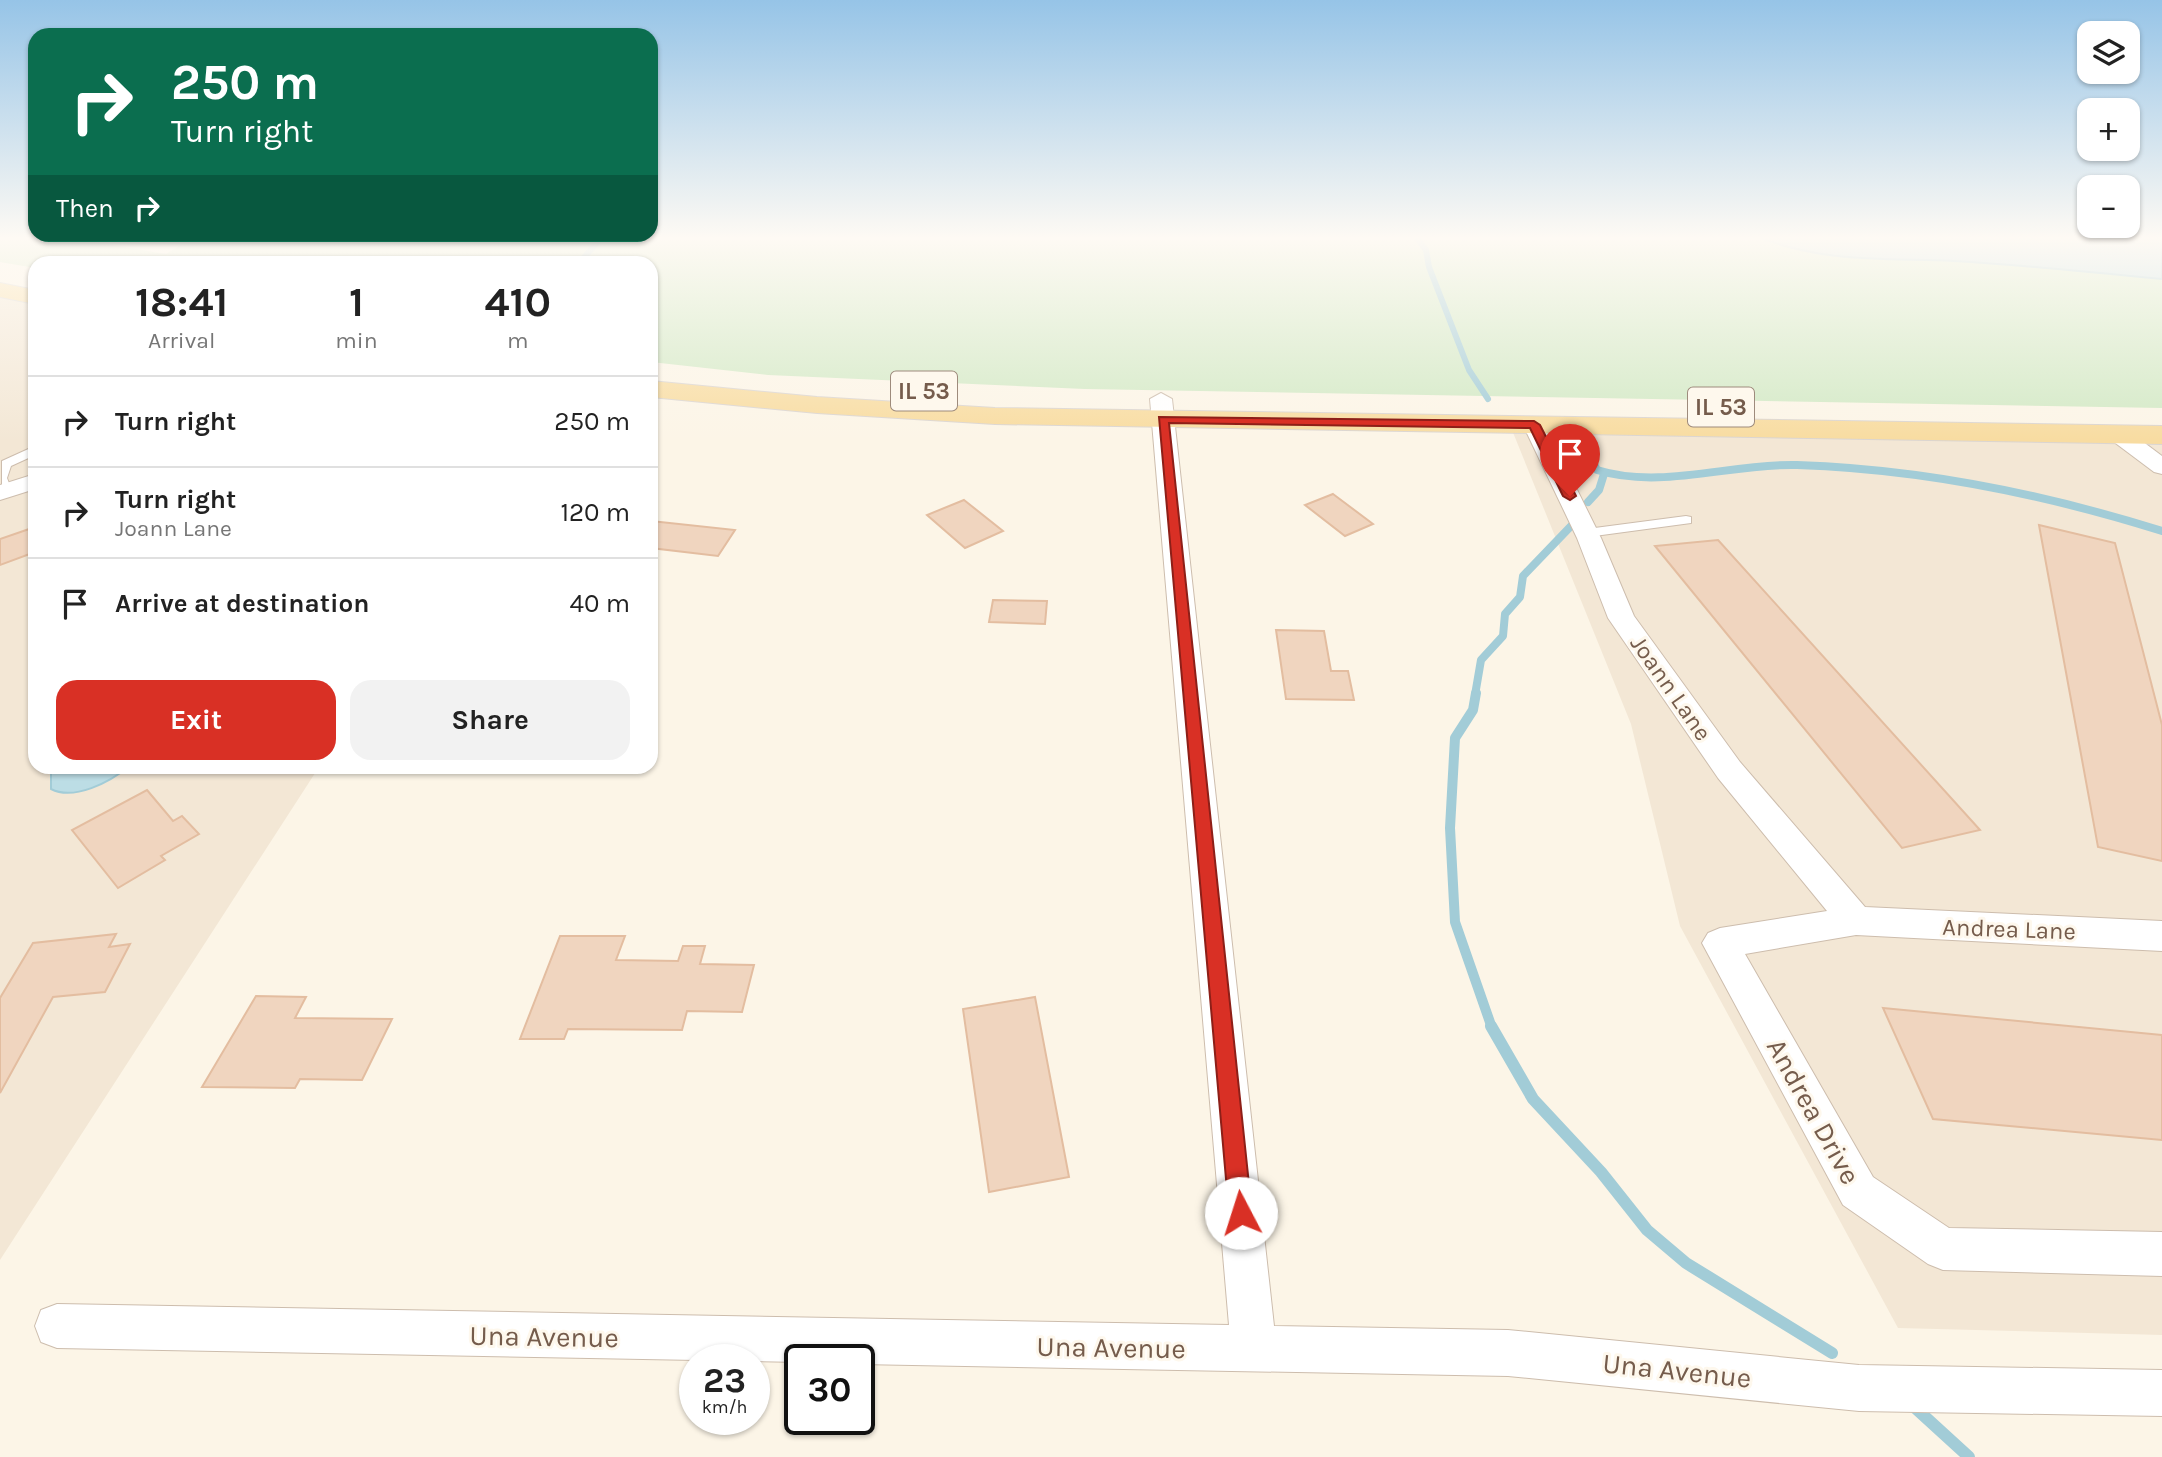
<!DOCTYPE html>
<html lang="en">
<head>
<meta charset="utf-8">
<style>
  body { margin:0; font-family:Karla,sans-serif; background:#f2f2f2; color:#222; height:100vh; display:flex; flex-direction:column; font-size:26px; white-space:nowrap }
  * { box-sizing:border-box; margin:0 }
  p { font-size:23px; color:#767676 }
  .icon { flex:none; width:38px; height:38px; fill:none; stroke:currentColor; stroke-width:2; stroke-linecap:round; stroke-linejoin:round }
  .map { position:relative; flex:1; overflow:hidden }
  .side { position:absolute; left:28px; top:256px; width:630px; height:518px; display:flex; flex-direction:column; background:#fff; border-radius:21px; box-shadow:0 2px 5px #0004 }
  .side>* { flex:none }
  .banner { position:absolute; left:28px; top:28px; width:630px; height:214px; border-radius:21px; box-shadow:0 2px 5px #0004; background:#0b6e4f; color:#fff; overflow:hidden }
  .fabs { position:absolute; left:2077px; top:21px; display:grid; gap:14px }
  .fabs a { display:grid; place-items:center; width:63px; height:63px; border-radius:14px; background:#fff; box-shadow:0 2px 5px #0004; font-size:35px }
  .speed { position:absolute; left:679px; top:1344px; display:flex; gap:14px; font-size:35px; font-weight:700; text-align:center }
  .speed>* { display:grid; place-content:center; width:91px; height:91px; border-radius:50%; background:#fff; box-shadow:0 2px 5px #0004; line-height:1 }
  .speed small { font-size:18px; font-weight:400 }
  .speed .limit { border:4px solid #111; border-radius:10px; background:#fff; color:#111 }
  .pin { position:absolute; display:grid; place-items:center; width:60px; height:60px; color:#fff; margin:-72px -30px; border-radius:50% 50% 50% 0; rotate:-45deg; box-shadow:0 0 7px #0007 }
  .pin .icon { rotate:45deg }
  .me { position:absolute; width:77px; margin:-38px; rotate:355deg; stroke-linejoin:round; filter:drop-shadow(0 0 5px #0008) }
  .turn { display:flex; align-items:center; gap:24px; height:147px; padding:0 28px; font-size:32px }
  .turn .icon { width:91px; height:91px; stroke-width:2.5 }
  .turn b { display:block; font-size:49px; line-height:60px }
  .then { display:flex; align-items:center; height:66px; padding:0 28px; background:#0003; gap:14px; font-size:26px }
  .eta { display:flex; justify-content:space-evenly; align-items:center; height:119px; text-align:center }
  .eta b { font-size:42px; font-weight:700; line-height:49px }
  .button { display:flex; gap:14px; margin-top:auto; padding:14px 28px }
  .button a { flex:1; height:80px; border-radius:21px; background:#d93025; color:#fff; font-size:28px; font-weight:700; line-height:80px; text-align:center }
  .button a+a { background:#f2f2f2; color:#222 }
  ul { padding:0; list-style:none }
  li { display:flex; align-items:center; gap:21px; height:91px; padding:0 28px; border-top:2px solid #e0e0e0 }
  li div { flex:1 }
  li b { display:block; font-size:26px }
  li em { font-style:normal }
  .map>svg:first-child { display:block }
  .residential { fill:#f3e7d5 }
  .green { fill:#d2e9c5 }
  .water { fill:#bcdde5; stroke:#a2ccd7; stroke-width:2 }
  .lines { fill:none; stroke-linecap:round; stroke-linejoin:round }
  .stream-far3 { stroke:#a2ccd7; stroke-width:6 }
  .stream-far2 { stroke:#a2ccd7; stroke-width:8 }
  .stream-far1 { stroke:#a2ccd7; stroke-width:10 }
  .stream { stroke:#a2ccd7; stroke-width:12 }
  .building { fill:#f0d5bf; stroke:#e3bda0; stroke-width:2 }
  .lane-casing { stroke:#cdbdad; stroke-width:2 }
  .street-casing { stroke:#cdbdad; stroke-width:2 }
  .primary-casing { stroke:#dbd5d0; stroke-width:2 }
  .lane { fill:#fff; fill-rule:evenodd }
  .street { fill:#fff; fill-rule:evenodd }
  .primary { fill:#f8dca1; fill-rule:evenodd }
  .route { fill:#d93025; stroke:#8d1f18; stroke-width:2 }
  .labels { text-anchor:middle; stroke-width:6; stroke-linejoin:round; paint-order:stroke }
  .shield { fill:#fef8ed; stroke:#9e8b7c; stroke-width:2 }
  .shield-label { font-size:23px; font-weight:bold; fill:#755c4c }
  .street-label { font-size:24px; fill:#755c4c; stroke:#fef8ed }
  .near-street-label { font-size:28px; fill:#755c4c; stroke:#fef8ed }
</style>
</head>
<body>
<div class="map">
<svg width="2162" height="1457" viewBox="0 0 2162 1457">
  <rect width="100%" height="100%" fill="#fcf5e7"/>
  <g class="residential">
    <polygon points="0,294 35,300 35,766 319,767 0,1260"/>
    <polygon points="1512,430 2162,441 2162,1335 1898,1328 1680,926 1631,724"/>
  </g>
  <polygon class="green" points="63,237 166,254 182,244 175,237 2162,237 2162,408 1085,389 768,375 651,362 651,262 35,262 35,268 0,262 0,238"/>
  <g class="water">
    <path d="M1759,237H2162V279C2093,272 2024,265 1954,261C1887,258 1822,263 1759,237Z"/>
    <path d="M51,767V766L128,767C110,782 74,801 51,789Z"/>
  </g>
  <g class="lines">
    <g class="stream-far3">
      <polyline points="1416,237 1426,250 1429,267 1469,370 1488,399"/>
      <polyline points="580,262 602,237"/>
    </g>
    <g class="stream-far2">
      <path d="M1557,441L1592,460L1597,470C1661,490 1732,463 1797,465C1921,469 2044,494 2162,531"/>
      <polyline points="1588,502 1599,490 1604,474"/>
      <polyline points="1475,695 1481,660 1503,636 1505,614 1520,597 1523,576 1572,525"/>
    </g>
    <polyline class="stream-far1" points="1476,693 1473,710 1455,738 1450,828 1455,922 1492,1028"/>
    <g class="stream">
      <polyline points="1491,1026 1533,1099 1601,1172 1647,1230 1686,1263 1832,1353"/>
      <polyline points="1911,1404 1969,1457"/>
    </g>
  </g>
  <g class="building">
    <polygon points="1333,494 1373,524 1345,536 1305,505"/>
    <polygon points="964,500 1003,531 965,548 927,515"/>
    <polygon points="651,521 735,530 718,556 651,548"/>
    <polygon points="2039,525 2115,543 2162,725 2162,861 2098,847"/>
    <polygon points="35,527 35,552 0,565 0,539"/>
    <polygon points="1718,540 1980,830 1902,848 1655,546"/>
    <polygon points="993,600 1047,601 1045,624 989,622"/>
    <polygon points="1276,630 1324,631 1331,671 1348,671 1354,700 1286,699"/>
    <polygon points="147,790 173,821 182,816 199,834 161,856 165,860 118,888 72,830"/>
    <polygon points="116,934 109,947 130,944 105,992 53,997 0,1093 0,998 33,943"/>
    <polygon points="560,936 625,936 616,960 678,961 683,946 705,946 700,964 754,965 742,1012 687,1011 682,1030 568,1029 564,1039 520,1039"/>
    <polygon points="256,996 306,997 295,1018 392,1019 362,1080 300,1079 295,1088 202,1087"/>
    <polygon points="1035,997 1069,1177 989,1192 963,1009"/>
    <polygon points="1883,1008 2162,1035 2162,1140 1933,1119"/>
  </g>
  <g class="lines">
    <defs>
      <g id="lane">
        <polygon points="35,446 35,455 11,466 7,478 12,491 6,495 2,494 2,461"/>
        <polygon points="1686,516 1691,517 1691,523 1587,537 1580,533 1587,529"/>
      </g>
      <g id="street">
        <polygon points="1161,393 1172,399 1274,1326 1508,1330 1859,1365 2162,1370 2162,1416 1859,1411 1508,1376 859,1364 859,1360 800,1360 800,1362 57,1348 41,1342 35,1326 41,1310 57,1304 1229,1325 1150,399"/>
        <polygon points="1534,418 1545,425 1601,538 1634,616 1740,762 1865,907 2162,921 2162,951 1856,935 1745,954 1873,1177 1949,1228 2162,1232 2162,1276 1943,1270 1928,1264 1843,1205 1702,943 1708,933 1720,928 1827,911 1718,778 1608,618 1577,538 1523,425"/>
        <polygon points="2118,427 2126,429 2162,456 2162,474 2154,472 2110,439 2107,434"/>
        <polygon points="35,474 35,489 0,500 0,485"/>
      </g>
      <g id="primary">
        <polygon points="0,283 35,290 35,304 0,297"/>
        <polygon points="651,381 817,397 995,408 2162,426 2162,444 995,424 817,413 651,397"/>
      </g>
    </defs>
    <use href="#lane" class="lane-casing"/>
    <use href="#street" class="street-casing"/>
    <use href="#primary" class="primary-casing"/>
    <use href="#lane" class="lane"/>
    <use href="#street" class="street"/>
    <use href="#primary" class="primary"/>
  </g>
  <linearGradient id="sky" x2="0" y2="1"><stop stop-color="#96c4e7"/><stop offset="0.54" stop-color="#fefaf4"/><stop offset="1" stop-color="#fefaf4" stop-opacity="0"/></linearGradient>
  <rect width="2162" height="441" fill="url(#sky)"/>
  <polygon class="route" points="1159,417 1534,421 1540,425 1576,496 1570,500 1563,496 1530,428 1169,423 1252,1213 1249,1221 1241,1224 1233,1221 1229,1213"/>
  <g class="labels">
    <g class="shield">
      <rect x="891" y="371.5" width="66" height="39" rx="5"/>
      <rect x="1688" y="387.5" width="66" height="39" rx="5"/>
    </g>
    <g class="shield-label">
      <text x="924" y="399">IL 53</text>
      <text x="1721" y="415">IL 53</text>
    </g>
    <g class="street-label">
      <text transform="translate(1671 688) rotate(55)" y="8">Joann Lane</text>
      <text transform="translate(2009 929) rotate(2)" y="8">Andrea Lane</text>
    </g>
    <g class="near-street-label">
      <text transform="translate(1814 1111) rotate(61)" y="10">Andrea Drive</text>
      <text transform="translate(544 1336) rotate(1)" y="10">Una Avenue</text>
      <text transform="translate(1111 1347) rotate(1)" y="10">Una Avenue</text>
      <text transform="translate(1677 1370) rotate(6)" y="10">Una Avenue</text>
    </g>
  </g>
</svg>
<div class="fabs">
<a><svg class="icon" aria-label="layers" viewBox="0 0 24 24"><path d="M12 4l9 5-9 5-9-5zM3 14l9 5 9-5"/></svg></a>
<a>+</a>
<a>−</a>
</div>
<div class="speed"><div>23<small>km/h</small></div><div class="limit">30</div></div>
<div class="pin" style="left:1570px;top:496px;background:#d93025"><svg class="icon" aria-label="arrive" viewBox="0 0 24 24"><path d="M6 21V4h12l-3 4 3 4H6"/></svg></div>
<svg class="me" style="left:1241px;top:1213px" viewBox="-20 -20 40 40"><circle r="19" fill="#fff"/><path d="M0-13L10 11 0 6-10 11z" fill="#d93025"/></svg>
<div class="banner">
<div class="turn"><svg class="icon" aria-label="right" viewBox="0 0 24 24"><path d="M7 20v-9h11M14 6l5 5-5 5"/></svg><div><b>250 m</b>Turn right</div></div>
<div class="then">Then<svg class="icon" aria-label="right" viewBox="0 0 24 24"><path d="M7 20v-9h11M14 6l5 5-5 5"/></svg></div>
</div>
<section class="side">
<div class="eta">
<div><b>18:41</b><p>Arrival</p></div>
<div><b>1</b><p>min</p></div>
<div><b>410</b><p>m</p></div>
</div>
<ul>
<li><svg class="icon" aria-label="right" viewBox="0 0 24 24"><path d="M7 20v-9h11M14 6l5 5-5 5"/></svg><div><b>Turn right</b></div><em>250 m</em></li>
<li><svg class="icon" aria-label="right" viewBox="0 0 24 24"><path d="M7 20v-9h11M14 6l5 5-5 5"/></svg><div><b>Turn right</b><p>Joann Lane</p></div><em>120 m</em></li>
<li><svg class="icon" aria-label="arrive" viewBox="0 0 24 24"><path d="M6 21V4h12l-3 4 3 4H6"/></svg><div><b>Arrive at destination</b></div><em>40 m</em></li>
</ul>
<div class="button"><a>Exit</a><a>Share</a></div>
</section>
</div>
</body>
</html>
